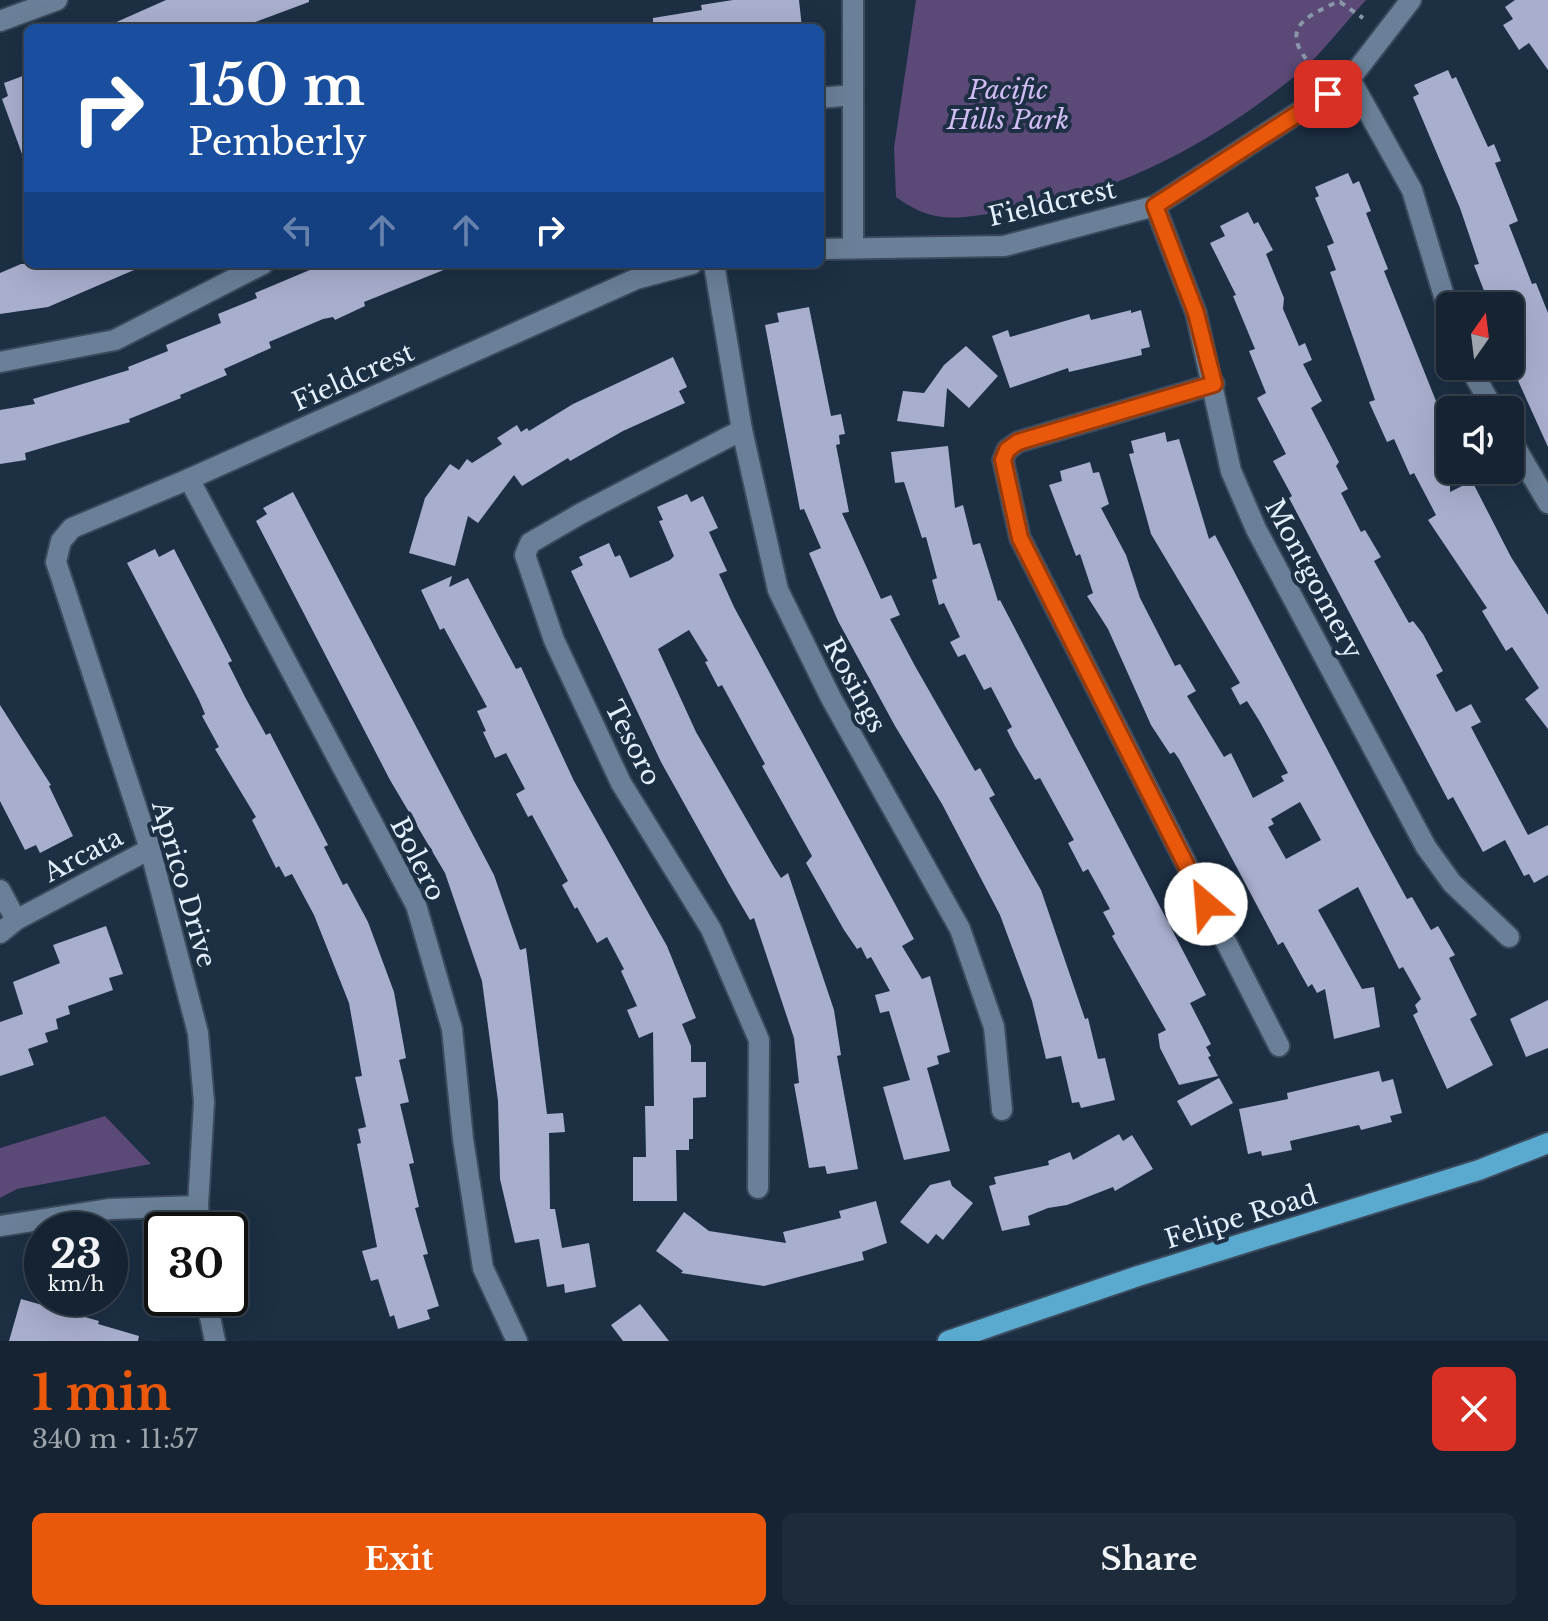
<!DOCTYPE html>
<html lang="en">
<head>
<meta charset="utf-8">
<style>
  body { margin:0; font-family:"Libre Baskerville",serif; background:#1e2b3a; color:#f1f3f6; height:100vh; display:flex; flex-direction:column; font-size:30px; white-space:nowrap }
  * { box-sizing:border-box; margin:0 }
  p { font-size:26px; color:#9da4ac }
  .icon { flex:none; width:44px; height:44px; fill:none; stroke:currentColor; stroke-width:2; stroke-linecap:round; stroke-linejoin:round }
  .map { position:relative; height:1341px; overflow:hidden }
  .sheet { display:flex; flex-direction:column; background:#152332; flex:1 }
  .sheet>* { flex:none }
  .hud { position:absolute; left:24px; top:24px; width:800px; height:244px; border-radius:12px; box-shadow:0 8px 32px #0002,0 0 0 2px #34404d; background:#1a4fa0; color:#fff; overflow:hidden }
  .needle { width:52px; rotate:14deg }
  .tools { position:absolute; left:1436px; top:292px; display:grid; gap:16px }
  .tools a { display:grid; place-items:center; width:88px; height:88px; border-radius:12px; background:#152332; box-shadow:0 8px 32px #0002,0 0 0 2px #34404d; font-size:40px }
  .speed { position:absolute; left:24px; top:1212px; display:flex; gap:16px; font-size:40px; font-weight:700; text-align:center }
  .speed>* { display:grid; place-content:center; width:104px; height:104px; border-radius:50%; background:#152332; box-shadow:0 8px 32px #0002,0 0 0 2px #34404d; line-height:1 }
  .speed small { font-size:20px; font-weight:400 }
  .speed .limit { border:4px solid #111; border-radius:12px; background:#fff; color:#111 }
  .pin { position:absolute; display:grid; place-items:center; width:68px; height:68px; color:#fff; margin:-34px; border-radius:16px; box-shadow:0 4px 12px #0006 }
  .me { position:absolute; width:88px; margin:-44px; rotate:333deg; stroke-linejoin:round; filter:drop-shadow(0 0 6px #0008) }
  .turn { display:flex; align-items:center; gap:28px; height:168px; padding:0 32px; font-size:36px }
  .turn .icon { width:104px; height:104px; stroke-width:2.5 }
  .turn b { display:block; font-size:56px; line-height:68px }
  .lanes { display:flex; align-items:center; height:76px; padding:0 32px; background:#0003; justify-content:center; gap:40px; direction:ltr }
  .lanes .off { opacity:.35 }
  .round { display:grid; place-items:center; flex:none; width:84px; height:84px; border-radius:12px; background:#1e2b3a }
  .summary { display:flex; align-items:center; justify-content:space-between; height:136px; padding:0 32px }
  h1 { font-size:48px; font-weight:700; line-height:60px; color:#ea580c }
  .primary-button { display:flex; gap:16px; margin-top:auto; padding:16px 32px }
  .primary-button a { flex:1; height:92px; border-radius:12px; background:#ea580c; color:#fff; font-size:32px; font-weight:700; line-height:92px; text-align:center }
  .primary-button a+a { background:#1e2b3a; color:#f1f3f6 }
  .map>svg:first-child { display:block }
  .green { fill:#5b4977 }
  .building { fill:#a8aecd; fill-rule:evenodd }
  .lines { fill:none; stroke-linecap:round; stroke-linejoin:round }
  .minor-casing { stroke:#3b4a5c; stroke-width:24 }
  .major-casing { stroke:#3b4a5c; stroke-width:24 }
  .path { stroke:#8998a8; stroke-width:4; stroke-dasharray:6 6; stroke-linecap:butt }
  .minor { stroke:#6a8098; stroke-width:20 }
  .major { stroke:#5aa9ce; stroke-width:20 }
  .route-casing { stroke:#983908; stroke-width:20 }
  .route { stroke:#ea580c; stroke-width:14 }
  .labels { text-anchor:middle; stroke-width:8; stroke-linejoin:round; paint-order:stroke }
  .park-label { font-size:26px; font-style:italic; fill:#d1bcf4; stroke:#1c2f43 }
  .street-label { font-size:26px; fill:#e5f0fe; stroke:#1c2f43 }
</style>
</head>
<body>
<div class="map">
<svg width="1548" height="1341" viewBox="0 0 1548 1341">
  <rect width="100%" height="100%" fill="#1c2f43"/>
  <g class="green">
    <path d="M916,0H1366C1345,23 1324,51 1300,72C1215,142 1116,196 1006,211C959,218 936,226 896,197L894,148Z"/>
    <polygon points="105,1116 151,1164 17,1189 0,1198 0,1148"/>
  </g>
  <g class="building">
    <polygon points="166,0 309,0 309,2 239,28 103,28"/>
    <polygon points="733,0 799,0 802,28 653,28 653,18 702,10 701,5"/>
    <polygon points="1515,0 1548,0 1548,70 1529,43 1519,50 1503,25 1513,19 1505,7"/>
    <polygon points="1448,70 1452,79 1456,77 1488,147 1494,144 1501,161 1495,163 1518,221 1509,225 1532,284 1536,283 1548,313 1548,447 1510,363 1510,306 1490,306 1474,265 1479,264 1460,208 1413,97 1419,94 1414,85"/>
    <polygon points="28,74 28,164 26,165 2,99 8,96 4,83"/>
    <polygon points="1348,173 1353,184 1359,181 1371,211 1366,213 1388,269 1384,271 1450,436 1450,492 1472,481 1511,557 1548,615 1548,729 1525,699 1539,688 1512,647 1506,651 1482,611 1487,608 1428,520 1436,515 1414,473 1410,475 1394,439 1387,442 1369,402 1375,400 1330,272 1336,270 1327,246 1334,243 1315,198 1319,196 1315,187"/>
    <polygon points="1248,212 1254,224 1258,222 1273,250 1266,254 1284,298 1283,309 1299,346 1305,343 1312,360 1303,364 1322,401 1311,408 1339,462 1336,466 1348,489 1341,493 1361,532 1365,530 1381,557 1374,561 1409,623 1413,621 1423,634 1443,671 1436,675 1456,712 1471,704 1481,722 1471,727 1528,835 1548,825 1548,875 1534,883 1529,874 1524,876 1505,840 1483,852 1453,797 1448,800 1289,498 1292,496 1273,461 1286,454 1257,398 1266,393 1249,351 1255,349 1233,296 1236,295 1210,243 1225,236 1220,226"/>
    <polygon points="21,264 148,264 48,307 0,314 0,273"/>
    <polygon points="324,264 456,265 364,302 365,306 335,320 333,317 323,319 269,342 271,348 224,369 227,375 180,395 181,398 129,419 130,422 25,453 26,460 0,464 0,410 35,404 33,399 129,370 128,367 168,351 166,345 221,323 218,314 257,298 255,293"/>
    <polygon points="809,307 831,416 841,414 845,434 839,435 840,444 836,445 849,512 842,513 881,599 891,595 900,615 890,619 915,666 975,771 980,768 995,795 989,798 1041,890 1085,1019 1088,1018 1098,1059 1105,1058 1115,1100 1081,1108 1079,1102 1072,1103 1061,1056 1046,1059 1032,1001 1000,915 942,804 895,726 838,621 809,553 821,548 804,509 800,510 765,325 779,322 777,313"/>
    <polygon points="1131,310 1131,313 1141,310 1150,347 1141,349 1142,355 1069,372 1068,368 1010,388 992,336 1008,330 1010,337 1089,314 1091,320"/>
    <polygon points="966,346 998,376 969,408 947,388 944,427 897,421 903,391 924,393 944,365"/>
    <polygon points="673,357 687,387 679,391 685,403 623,431 570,461 568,458 522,486 514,475 478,523 468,516 455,566 409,553 425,498 450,464 459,470 467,459 472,463 502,444 497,438 517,425 521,432 527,428 529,431 573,404"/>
    <path d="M1165,432L1167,442L1179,439L1209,539L1215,535L1372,835L1407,899L1412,897L1431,930L1438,926L1455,955L1449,958L1477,1015L1470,1019L1493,1065L1447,1089L1413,1015L1418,1012L1415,1005L1421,999L1403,967L1399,969L1358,887L1318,910L1362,989L1374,987L1380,1027L1334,1039L1325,989L1317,993L1312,984L1308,987L1283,942L1278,945L1179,759L1174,752L1170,754L1151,725L1108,629L1087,596L1093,593L1080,554L1076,556L1049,485L1062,481L1060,471L1090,462L1093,473L1099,472L1109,504L1101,508L1126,555L1140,598L1175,666L1180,664L1196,691L1187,696L1224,757L1231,753L1253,798L1284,781L1281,776L1288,773L1260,722L1247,701L1240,705L1231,688L1240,683L1151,534L1129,454L1134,453L1131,441ZM1300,802L1321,840L1286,859L1268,827L1274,824L1271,819Z"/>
    <polygon points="948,446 955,508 963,505 973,545 980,543 998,601 1000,600 1206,995 1190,1003 1211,1044 1206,1047 1211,1056 1208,1057 1218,1076 1179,1085 1160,1048 1158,1034 1166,1030 1112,936 1115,934 1103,912 1110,909 1088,869 1083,872 1068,843 1074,840 1040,778 1035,780 1015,746 1007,730 1012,727 991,687 984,690 965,654 958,657 950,642 960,637 944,603 939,605 932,580 937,578 926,537 922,538 904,482 895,483 891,452"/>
    <polygon points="293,492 494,875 520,950 526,948 547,1114 563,1113 565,1132 549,1133 550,1209 555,1209 562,1248 589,1243 596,1287 565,1293 564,1284 547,1287 539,1239 515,1243 500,1179 498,1101 482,981 445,873 390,780 256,521 267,514 263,508"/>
    <polygon points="687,494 691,502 703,496 718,528 709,532 727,571 719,574 734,607 914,939 902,946 922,979 930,976 950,1052 937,1056 939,1064 927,1068 950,1151 904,1160 883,1087 910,1080 889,1011 880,1013 875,995 890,991 871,957 867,959 861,947 857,949 844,930 806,863 812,856 762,766 765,764 722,685 718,687 705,662 708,661 689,630 658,649 696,732 774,867 781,878 788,873 834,1010 841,1055 837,1056 858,1169 827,1174 825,1166 809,1168 794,1084 799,1083 794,1038 754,918 750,920 729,884 661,762 571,571 583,565 579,557 609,543 615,557 620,555 630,578 670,560 674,556 659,521 663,520 657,507"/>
    <polygon points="155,549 159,557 174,549 232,661 228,663 245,697 266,735 270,733 328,845 324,847 343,885 347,883 368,922 394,992 406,1058 399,1060 409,1102 400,1104 414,1163 409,1164 419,1207 415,1208 428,1254 423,1255 439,1306 427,1310 430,1319 398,1329 394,1315 390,1317 378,1279 371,1281 362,1251 377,1247 357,1144 361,1143 358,1129 366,1127 355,1077 362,1076 349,1003 314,915 292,874 285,877 279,866 276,868 252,820 256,817 215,749 219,747 202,716 205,714 199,700 127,563"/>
    <polygon points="452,576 449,587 468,578 516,669 521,667 574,781 667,946 696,1018 682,1024 691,1046 691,1062 706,1062 706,1097 693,1098 693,1139 689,1139 689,1150 676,1150 677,1201 633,1201 633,1157 646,1157 645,1106 654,1106 653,1032 639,1038 627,1010 637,1006 621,971 624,969 607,937 597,943 577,907 575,909 562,885 568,881 532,815 528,817 516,794 525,789 506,753 495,758 483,732 486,731 477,711 487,707 444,628 440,630 421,590"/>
    <polygon points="0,705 51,785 49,786 73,836 40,853 36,845 25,850 0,801"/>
    <polygon points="106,926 123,974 109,978 113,990 68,1006 70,1014 56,1019 58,1029 45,1033 48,1042 28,1049 34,1065 0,1076 0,1022 23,1014 13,982 60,963 53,945"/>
    <polygon points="1548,1000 1548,1048 1526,1057 1510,1019"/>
    <polygon points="1379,1071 1382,1082 1393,1079 1402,1113 1390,1116 1392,1122 1361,1130 1359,1125 1290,1141 1292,1150 1262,1156 1261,1151 1248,1154 1239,1109 1288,1099 1287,1093"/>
    <polygon points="1219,1078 1233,1103 1191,1126 1177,1101"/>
    <polygon points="1119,1134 1123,1141 1132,1135 1153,1169 1115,1191 1113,1187 1067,1205 1048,1208 1028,1216 1030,1225 1002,1231 989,1186 996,1184 994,1177 1049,1165 1048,1161 1070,1152 1073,1160"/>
    <polygon points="950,1180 952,1186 973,1203 943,1240 936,1234 928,1244 900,1222 930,1185"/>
    <polygon points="876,1201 887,1243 862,1252 864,1260 764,1286 681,1273 683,1271 656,1251 684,1212 709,1231 786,1243 783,1232 841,1218 839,1211"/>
    <polygon points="21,1299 99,1321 98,1324 139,1336 138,1341 9,1341"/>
    <polygon points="640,1304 669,1341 623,1341 611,1325"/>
  </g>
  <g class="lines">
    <defs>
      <g id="minor">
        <polyline points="853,0 853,247"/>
        <polyline points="0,21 57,0"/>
        <polyline points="1350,79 1412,190 1450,316"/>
        <polyline points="820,98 853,95"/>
        <polyline points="1155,206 1196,313 1231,471 1256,529 1426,847 1452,883 1509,937"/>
        <polyline points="820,249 1004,246 1155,206 1350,79 1411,0"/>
        <polyline points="714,264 742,430 778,590 831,698 960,929 994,1027 1002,1110"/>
        <polyline points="0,362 115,340 263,264"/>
        <polyline points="1469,366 1494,410"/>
        <polyline points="1214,384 1018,442 1007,450 1003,460 1020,538 1279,1046"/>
        <polyline points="742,430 580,514 530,543 525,555 554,640 621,783 711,929 759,1040 758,1188"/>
        <polyline points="1510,438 1548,503"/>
        <polyline points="189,479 416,905 452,1029 463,1139 483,1268 517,1341"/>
        <polyline points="0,890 16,920"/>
        <polyline points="0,933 16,920 150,849"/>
        <polyline points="0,1226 110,1209 198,1206"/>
        <polyline points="200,1230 198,1206 204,1102 198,1033 150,849 56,562 61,541 72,528 189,479 636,279 692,264"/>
        <polyline points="206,1298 215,1341"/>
      </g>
      <polyline id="major" points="948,1341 1138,1276 1479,1170 1548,1143"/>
    </defs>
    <use href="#minor" class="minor-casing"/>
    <use href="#major" class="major-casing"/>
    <g class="path">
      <polyline points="1340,2 1363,18"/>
      <path d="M1314,68C1275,27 1308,16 1341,0"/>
    </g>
    <use href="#minor" class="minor"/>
    <use href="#major" class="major"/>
  </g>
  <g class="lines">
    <defs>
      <polyline id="route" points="1206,904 1020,538 1003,460 1007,450 1018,442 1214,384 1196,313 1155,206 1328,94"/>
    </defs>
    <use href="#route" class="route-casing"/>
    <use href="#route" class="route"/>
  </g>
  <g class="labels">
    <g class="park-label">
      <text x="1008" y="99">Pacific<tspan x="1008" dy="30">Hills Park</tspan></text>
    </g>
    <g class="street-label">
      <text transform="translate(1052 203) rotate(-13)" y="9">Fieldcrest</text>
      <text transform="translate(353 377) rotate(-24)" y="9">Fieldcrest</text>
      <text transform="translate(1314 579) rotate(62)" y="9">Montgomery</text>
      <text transform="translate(855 685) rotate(62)" y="9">Rosings</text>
      <text transform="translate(633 743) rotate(63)" y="9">Tesoro</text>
      <text transform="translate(83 855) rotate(-28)" y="9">Arcata</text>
      <text transform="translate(418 859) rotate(63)" y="9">Bolero</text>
      <text transform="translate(184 884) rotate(74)" y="9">Aprico Drive</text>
      <text transform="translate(1241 1217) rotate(-17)" y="9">Felipe Road</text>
    </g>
  </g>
</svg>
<div class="tools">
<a><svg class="needle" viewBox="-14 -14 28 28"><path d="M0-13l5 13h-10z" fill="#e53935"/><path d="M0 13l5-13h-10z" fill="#9da4ac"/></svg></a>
<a><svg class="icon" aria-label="sound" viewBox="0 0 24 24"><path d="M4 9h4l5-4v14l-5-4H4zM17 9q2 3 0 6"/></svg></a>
</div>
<div class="speed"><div>23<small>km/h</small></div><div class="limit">30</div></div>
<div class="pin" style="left:1328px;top:94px;background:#d93025"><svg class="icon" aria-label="arrive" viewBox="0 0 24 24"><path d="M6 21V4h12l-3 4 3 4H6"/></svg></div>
<svg class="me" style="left:1206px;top:904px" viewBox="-20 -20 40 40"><circle r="19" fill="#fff"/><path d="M0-13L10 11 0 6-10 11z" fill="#ea580c"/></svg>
<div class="hud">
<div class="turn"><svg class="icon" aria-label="right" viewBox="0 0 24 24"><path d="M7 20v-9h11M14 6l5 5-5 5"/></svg><div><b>150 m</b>Pemberly</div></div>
<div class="lanes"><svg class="icon off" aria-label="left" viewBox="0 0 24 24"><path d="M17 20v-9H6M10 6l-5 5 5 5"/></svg><svg class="icon off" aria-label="ahead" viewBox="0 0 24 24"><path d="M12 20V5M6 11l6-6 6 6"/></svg><svg class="icon off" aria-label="ahead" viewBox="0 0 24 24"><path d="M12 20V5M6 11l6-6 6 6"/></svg><svg class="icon" aria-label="right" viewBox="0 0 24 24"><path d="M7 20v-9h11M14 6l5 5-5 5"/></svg></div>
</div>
</div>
<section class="sheet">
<div class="summary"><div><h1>1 min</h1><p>340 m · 11:57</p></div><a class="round" style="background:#d93025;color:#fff"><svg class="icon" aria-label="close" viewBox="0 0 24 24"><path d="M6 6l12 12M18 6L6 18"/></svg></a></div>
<div class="primary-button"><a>Exit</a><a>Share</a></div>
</section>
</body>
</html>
